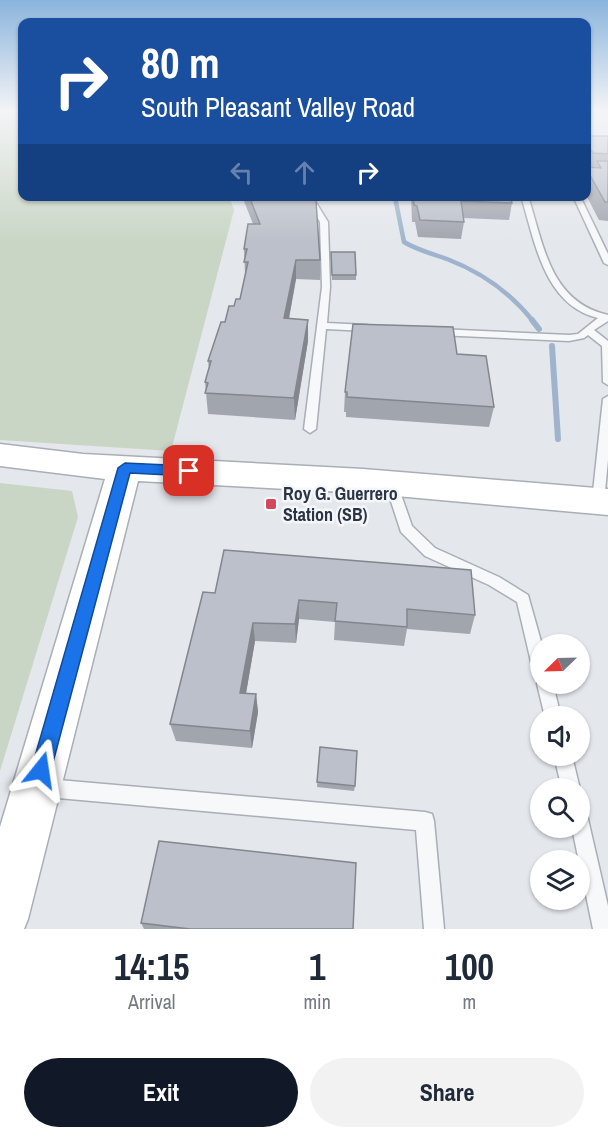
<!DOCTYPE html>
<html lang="en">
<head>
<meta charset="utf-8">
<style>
  body { margin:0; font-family:"Archivo Narrow",sans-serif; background:#f2f2f3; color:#1f2937; height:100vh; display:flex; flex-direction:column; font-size:22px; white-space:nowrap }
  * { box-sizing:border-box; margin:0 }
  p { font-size:20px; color:#747a83 }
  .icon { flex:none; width:33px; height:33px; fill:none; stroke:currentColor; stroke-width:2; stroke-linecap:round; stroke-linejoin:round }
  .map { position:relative; height:929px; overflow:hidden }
  .drawer { display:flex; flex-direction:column; background:#fff; flex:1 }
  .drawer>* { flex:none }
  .banner { position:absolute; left:18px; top:18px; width:573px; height:183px; border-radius:12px; box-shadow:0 2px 4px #0004; background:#1a4fa0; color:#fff; overflow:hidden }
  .needle { width:39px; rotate:247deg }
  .controls { position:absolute; left:530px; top:634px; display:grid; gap:12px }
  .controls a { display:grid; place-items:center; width:60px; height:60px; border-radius:50%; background:#fff; box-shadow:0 2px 4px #0004; font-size:30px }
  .pin { position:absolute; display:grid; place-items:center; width:51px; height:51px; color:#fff; margin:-26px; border-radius:12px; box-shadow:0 3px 9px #0006 }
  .me { position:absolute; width:66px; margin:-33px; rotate:15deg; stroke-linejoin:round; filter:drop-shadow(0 0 4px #0008) }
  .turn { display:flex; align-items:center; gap:21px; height:126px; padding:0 24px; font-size:27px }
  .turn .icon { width:78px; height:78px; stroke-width:2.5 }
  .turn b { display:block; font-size:42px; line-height:51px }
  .lanes { display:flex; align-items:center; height:57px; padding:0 24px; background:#0003; justify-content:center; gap:30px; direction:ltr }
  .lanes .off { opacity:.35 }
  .eta { display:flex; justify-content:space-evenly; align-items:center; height:102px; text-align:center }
  .eta b { font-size:36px; font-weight:700; line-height:42px }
  .primary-button { display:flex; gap:12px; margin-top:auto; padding:12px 24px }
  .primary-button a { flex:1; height:69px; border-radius:36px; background:#111827; color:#fff; font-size:24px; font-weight:700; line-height:69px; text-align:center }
  .primary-button a+a { background:#f2f2f3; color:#1f2937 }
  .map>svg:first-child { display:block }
  .green { fill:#c9d6c5 }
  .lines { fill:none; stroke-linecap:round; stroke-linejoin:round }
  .stream-far2 { stroke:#9fb4cc; stroke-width:4 }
  .stream-far1 { stroke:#9fb4cc; stroke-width:4.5 }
  .stream { stroke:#9fb4cc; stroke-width:6 }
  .lane-casing { stroke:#a9aeb7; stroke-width:3 }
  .secondary-casing { stroke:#a9aeb7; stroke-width:3 }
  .lane { fill:#f7f8fa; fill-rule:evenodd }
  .secondary { fill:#fff; fill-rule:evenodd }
  .wall { fill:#a1a5ae }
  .shaded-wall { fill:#83868d }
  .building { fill:#bbc0ca; stroke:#83868d; stroke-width:1.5 }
  .route { fill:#1a73e8; stroke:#114b97; stroke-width:1.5 }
  .poi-dot { fill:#d1495b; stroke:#f4f6f9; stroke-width:2 }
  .labels { text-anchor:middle; stroke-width:5; stroke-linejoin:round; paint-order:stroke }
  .poi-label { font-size:18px; font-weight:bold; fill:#2b3445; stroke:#f4f6f9; text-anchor:start }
</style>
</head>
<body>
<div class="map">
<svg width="608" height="929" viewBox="0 0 608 929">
  <rect width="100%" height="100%" fill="#e4e7ec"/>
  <g class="green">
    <polygon points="0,112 22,112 22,196 229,197 234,210 171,451 0,440"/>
    <polygon points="0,483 72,491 78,517 0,771"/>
  </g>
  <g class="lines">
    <polyline class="stream-far2" points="395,196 396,204"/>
    <path class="stream-far1" d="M396,202L404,242C417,250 433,254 447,259C481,272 510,292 533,321"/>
    <g class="stream">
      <polyline points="532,320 539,329"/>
      <polyline points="552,346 558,439"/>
    </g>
    <defs>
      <g id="lane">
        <polygon points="305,196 312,196 328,222 330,287 327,323 367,325 372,328 367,331 326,329 316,429 310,433 304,429 322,287 320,222"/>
        <path d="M521,196H528C544,246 550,302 608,315V321L594,330L608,341V385L603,382L602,346L588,335L584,338L569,341L438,335L433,332L438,329L569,335L578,334L598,318C544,305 535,242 521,196Z"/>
        <polygon points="573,196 580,196 608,254 608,265 604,263"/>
        <polygon points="608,396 608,460 604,501 602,504 594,504 592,501 603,399"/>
        <polygon points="391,479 397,483 412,526 435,548 499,577 528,595 542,645 540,645 540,673 534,671 532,666 517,602 489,585 425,556 401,532 385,483"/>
        <polygon points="540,678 540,684 553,684 561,717 545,717 537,684"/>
        <polygon points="554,756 572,756 580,789 579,791 579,789 562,789"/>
        <polygon points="47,779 425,812 432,814 434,821 444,929 424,929 416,830 47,797 41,794 38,788 41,782"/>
        <polygon points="579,810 586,812 588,819 608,906 608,929 593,929 572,828 579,828"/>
      </g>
      <polygon id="secondary" points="0,444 83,454 363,469 608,489 608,515 363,493 138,481 28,919 24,929 0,929 0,827 105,479 0,466"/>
    </defs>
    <use href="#lane" class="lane-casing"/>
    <use href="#secondary" class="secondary-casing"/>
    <use href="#lane" class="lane"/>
    <use href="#secondary" class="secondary"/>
  </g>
  <g class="wall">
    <polygon points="586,136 608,136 608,221 599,220 586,195"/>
    <polygon points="242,196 313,196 320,260 320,280 296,279 289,319 308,341 295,420 208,414 205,382 209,369 208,361 225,322 234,306 240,299 245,274 244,249 253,224"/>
    <polygon points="411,196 510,196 512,203 509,220 463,218 464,222 461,239 418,237 415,222 412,222"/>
    <polygon points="331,252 356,275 356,280 332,280"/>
    <polygon points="457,354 494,407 489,427 346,417 346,412 344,412 345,392"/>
    <polygon points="203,592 475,615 470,634 407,629 404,646 334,640 335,622 299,619 296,643 255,641 246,693 256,694 258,712 252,748 176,741 170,724"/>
    <polygon points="320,747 355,786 354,791 317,787"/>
    <polygon points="141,923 353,929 144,929"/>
  </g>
  <g class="shaded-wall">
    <polygon points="296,260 296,279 285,339 284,318"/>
    <polygon points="308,320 308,341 295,420 294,398"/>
    <polygon points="299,600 299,619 296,643 295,624"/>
    <polygon points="253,623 255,641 243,711 240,693"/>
    <polygon points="256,694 258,712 252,748 250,731"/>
  </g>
  <g class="building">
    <polygon points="586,136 608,136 608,154 593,153 586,143"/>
    <polygon points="597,161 608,161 608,202 605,202 586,168 586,167 601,168"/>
    <polygon points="249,196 313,196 316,201 320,260 296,260 284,318 308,320 294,398 205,393 208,383 205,382 211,361 208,361 221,322 225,322 229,306 234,306 236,299 240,299 248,262 244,262 247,249 244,249 248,224 260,224"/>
    <polygon points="413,196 510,196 512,203 461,201 464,222 420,220 417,206 414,205"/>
    <polygon points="331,252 355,252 356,275 332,275"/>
    <polygon points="353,324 453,327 457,354 486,356 494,407 347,397 347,392 345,392"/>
    <polygon points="224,550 471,570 475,615 407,609 407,627 335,621 337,603 299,600 295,624 253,623 240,693 256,694 250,731 170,724 203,592 215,593"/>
    <polygon points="320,747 357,751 355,786 317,782"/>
    <polygon points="159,841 356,863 353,929 190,929 141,923"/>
  </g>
  <linearGradient id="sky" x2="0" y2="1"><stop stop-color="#8bb4dd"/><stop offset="0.46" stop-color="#f3f4f6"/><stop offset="1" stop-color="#f3f4f6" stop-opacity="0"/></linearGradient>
  <rect width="608" height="242" fill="url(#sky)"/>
  <polygon class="route" points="125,463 189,466 196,471 189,476 130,473 51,770 48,777 41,780 34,777 31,770 118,468"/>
  <rect class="poi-dot" x="265" y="498" width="12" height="12" rx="3"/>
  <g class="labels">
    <g class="poi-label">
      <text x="283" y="500">Roy G. Guerrero<tspan x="283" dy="21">Station (SB)</tspan></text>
    </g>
  </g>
</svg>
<div class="controls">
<a><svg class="needle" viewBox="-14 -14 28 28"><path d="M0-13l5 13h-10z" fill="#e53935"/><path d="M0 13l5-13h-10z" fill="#747a83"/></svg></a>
<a><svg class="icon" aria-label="sound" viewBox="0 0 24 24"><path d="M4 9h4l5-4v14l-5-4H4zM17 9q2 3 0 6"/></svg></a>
<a><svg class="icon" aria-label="search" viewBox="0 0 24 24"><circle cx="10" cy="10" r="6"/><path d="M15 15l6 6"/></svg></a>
<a><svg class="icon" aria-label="layers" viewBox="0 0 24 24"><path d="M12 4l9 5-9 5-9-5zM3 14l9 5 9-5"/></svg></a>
</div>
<div class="pin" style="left:189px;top:471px;background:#d93025"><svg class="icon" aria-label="arrive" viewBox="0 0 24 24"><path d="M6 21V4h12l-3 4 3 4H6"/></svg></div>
<svg class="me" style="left:41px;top:770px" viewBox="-20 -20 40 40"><path d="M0-17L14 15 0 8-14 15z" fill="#1a73e8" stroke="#fff" stroke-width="4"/></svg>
<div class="banner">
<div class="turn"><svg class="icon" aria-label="right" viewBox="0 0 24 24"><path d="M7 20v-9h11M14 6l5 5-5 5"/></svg><div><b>80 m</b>South Pleasant Valley Road</div></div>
<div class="lanes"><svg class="icon off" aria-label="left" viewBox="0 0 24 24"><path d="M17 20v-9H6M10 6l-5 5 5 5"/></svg><svg class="icon off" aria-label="ahead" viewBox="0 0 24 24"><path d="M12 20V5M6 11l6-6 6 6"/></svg><svg class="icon" aria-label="right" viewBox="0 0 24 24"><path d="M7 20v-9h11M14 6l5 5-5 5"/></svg></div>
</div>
</div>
<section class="drawer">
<div class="eta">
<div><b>14:15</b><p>Arrival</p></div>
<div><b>1</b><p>min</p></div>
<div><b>100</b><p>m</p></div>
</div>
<div class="primary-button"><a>Exit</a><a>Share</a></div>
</section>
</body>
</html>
